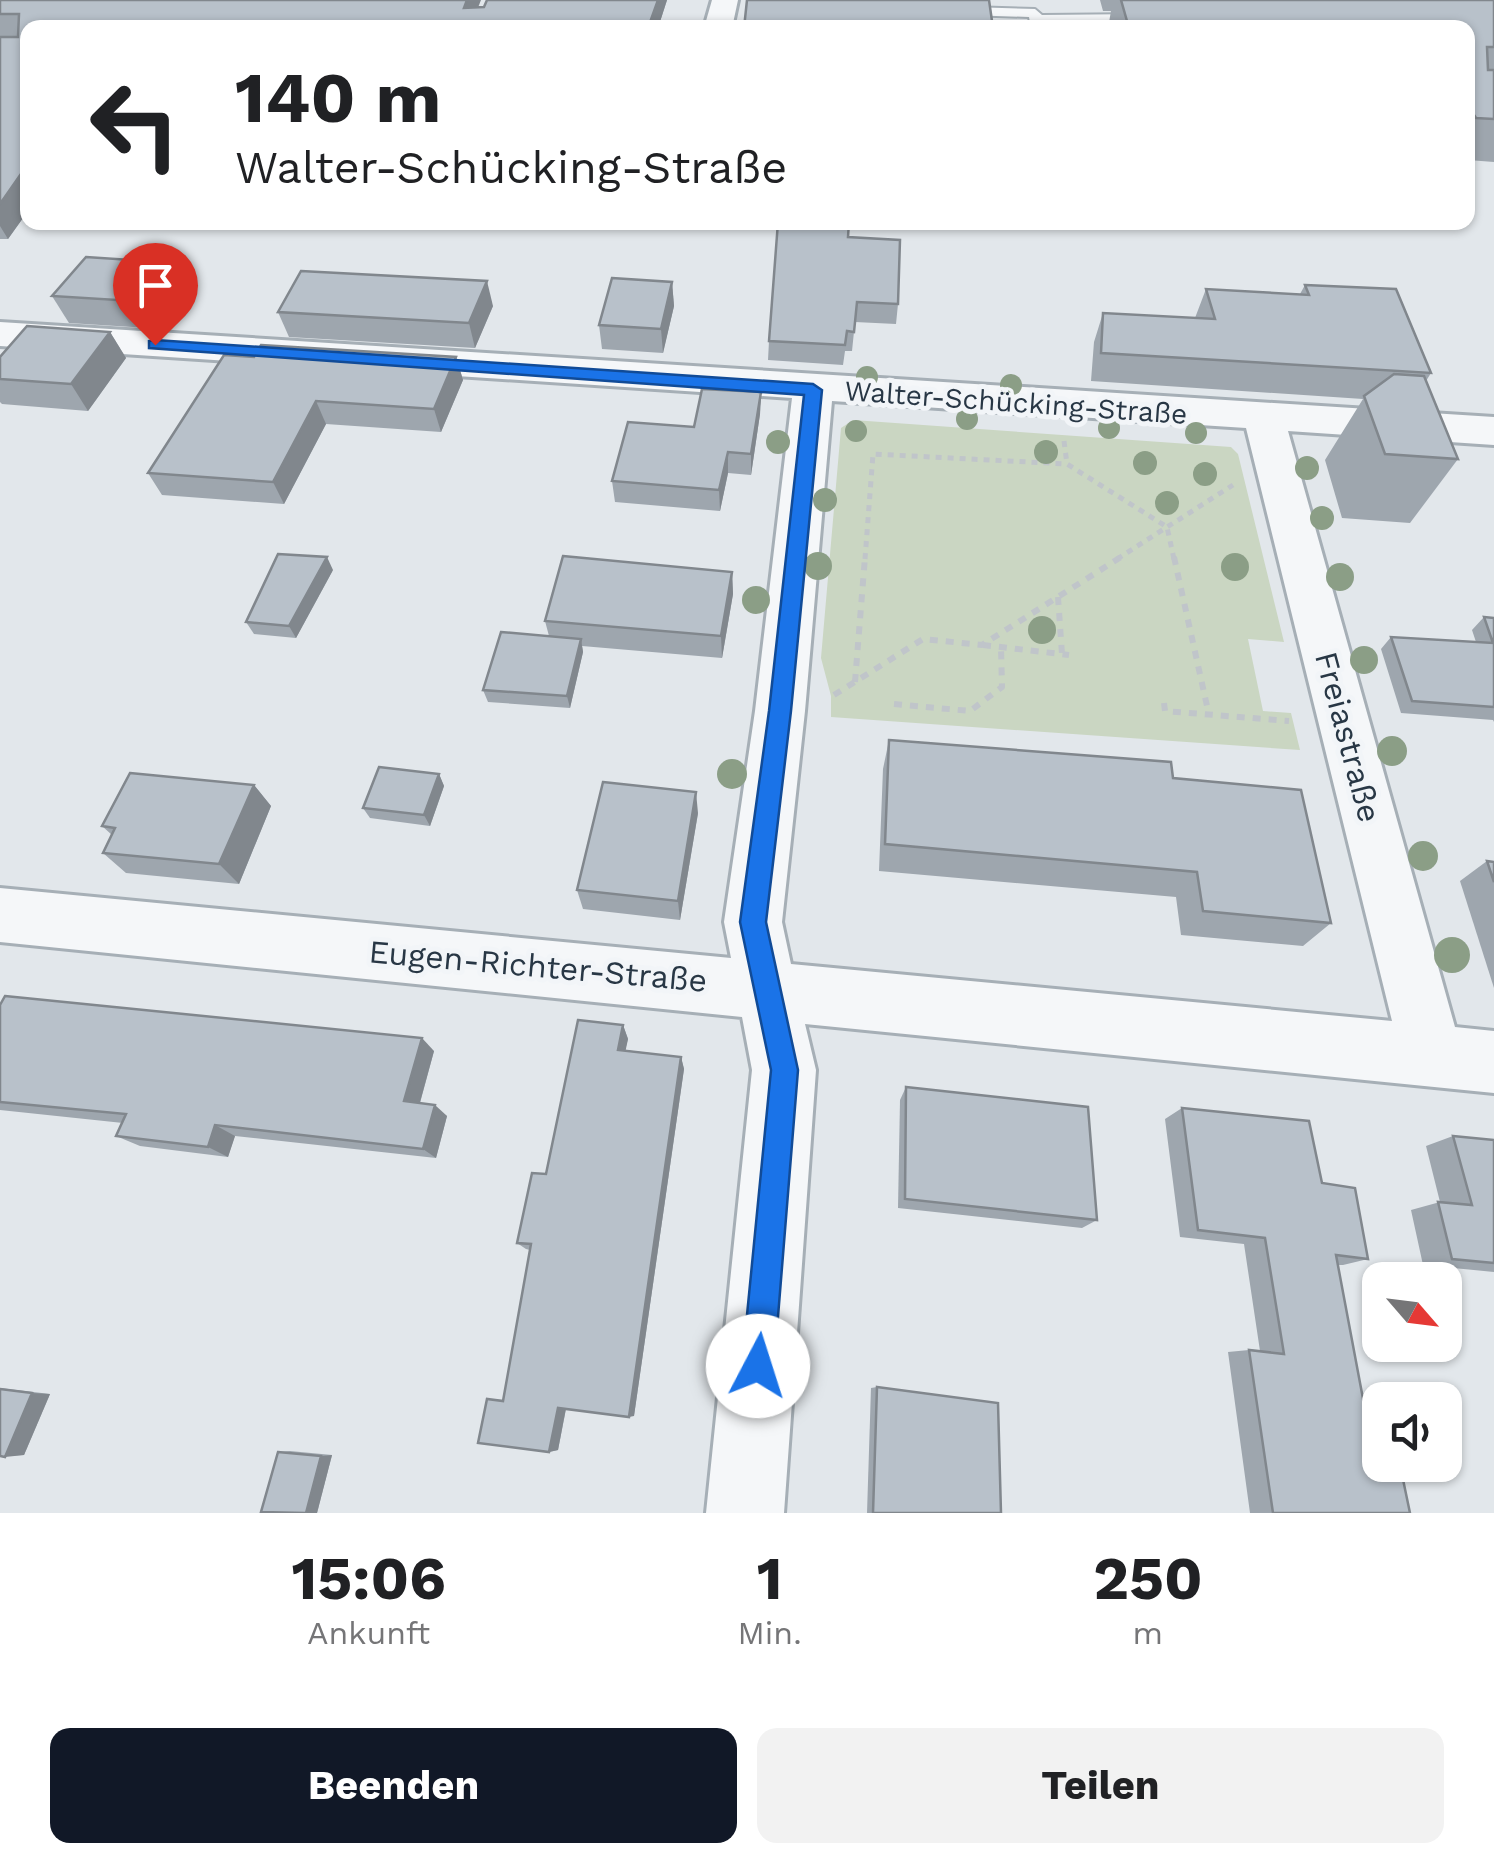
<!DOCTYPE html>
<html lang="de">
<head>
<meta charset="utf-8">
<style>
  body { margin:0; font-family:"Work Sans",sans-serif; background:#f2f2f2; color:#202124; height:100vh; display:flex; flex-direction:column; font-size:38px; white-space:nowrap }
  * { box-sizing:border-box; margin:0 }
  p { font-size:32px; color:#757577 }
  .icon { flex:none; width:55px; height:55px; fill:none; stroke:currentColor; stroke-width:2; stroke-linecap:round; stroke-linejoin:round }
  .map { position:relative; height:1513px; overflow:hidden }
  .sheet { display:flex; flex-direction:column; background:#fff; flex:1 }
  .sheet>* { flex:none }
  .banner { position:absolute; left:20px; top:20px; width:1455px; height:210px; border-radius:20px; box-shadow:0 2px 8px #0004; background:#fff; color:#202124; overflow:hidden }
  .needle { width:65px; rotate:118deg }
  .tools { position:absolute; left:1362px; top:1262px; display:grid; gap:20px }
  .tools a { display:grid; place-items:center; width:100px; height:100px; border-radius:20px; background:#fff; box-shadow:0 2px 8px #0004; font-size:50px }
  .pin { position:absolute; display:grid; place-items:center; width:85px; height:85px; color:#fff; margin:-102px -42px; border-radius:50% 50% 50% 0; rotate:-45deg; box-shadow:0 0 10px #0007 }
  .pin .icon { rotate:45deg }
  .me { position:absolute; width:110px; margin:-55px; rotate:5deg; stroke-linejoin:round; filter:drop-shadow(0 0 8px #0008) }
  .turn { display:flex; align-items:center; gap:35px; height:210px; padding:0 50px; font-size:45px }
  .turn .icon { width:130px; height:130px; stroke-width:2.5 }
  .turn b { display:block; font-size:70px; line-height:85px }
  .eta { display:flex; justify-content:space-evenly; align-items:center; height:170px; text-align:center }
  .eta b { font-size:60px; font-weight:700; line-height:70px }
  .button { display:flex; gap:20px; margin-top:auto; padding:20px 50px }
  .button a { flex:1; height:115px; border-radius:20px; background:#111827; color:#fff; font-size:40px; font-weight:700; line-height:115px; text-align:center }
  .button a+a { background:#f2f2f2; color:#202124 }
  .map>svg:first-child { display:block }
  .green { fill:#cad6c2 }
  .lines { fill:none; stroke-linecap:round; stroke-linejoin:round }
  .service-casing { stroke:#a6afb6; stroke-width:4 }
  .minor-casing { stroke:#a6afb6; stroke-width:6 }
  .path-far1 { stroke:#c0c5ca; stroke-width:5; stroke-dasharray:6 6; stroke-linecap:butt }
  .path { stroke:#c0c5ca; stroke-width:6; stroke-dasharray:8 8; stroke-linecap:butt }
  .service { fill:#f5f7f9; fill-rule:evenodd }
  .minor { fill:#f5f7f9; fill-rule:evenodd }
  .tree { fill:#8b9e86 }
  .wall { fill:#9ea6ae }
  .shaded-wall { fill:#81878d }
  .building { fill:#b8c1ca; stroke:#81878d; stroke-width:2.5 }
  .route { fill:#1a73e8; stroke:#114b97; stroke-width:2.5 }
  .labels { text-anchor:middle; stroke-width:10; stroke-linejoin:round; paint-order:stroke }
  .far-street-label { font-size:28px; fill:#283745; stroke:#f2f5f8 }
  .street-label { font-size:32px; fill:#283745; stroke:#f2f5f8 }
</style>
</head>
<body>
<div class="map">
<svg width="1494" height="1513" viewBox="0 0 1494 1513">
  <rect width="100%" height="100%" fill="#e2e7eb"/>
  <polygon class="green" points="853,420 1231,447 1238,454 1284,642 1248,639 1263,711 1291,713 1300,750 831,717 831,696 821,658 841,428"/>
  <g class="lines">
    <defs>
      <polygon id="service" points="893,0 937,6 1035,9 1042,15 1144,14 1151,18 1144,22 1044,23 1045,28 1031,28 1029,17 937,14"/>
      <g id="minor">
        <polygon points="712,0 738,0 732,28 704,28"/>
        <path d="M0,322L1494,417V445L1288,431L1455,1027L1494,1031V1093L805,1024L816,1070L784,1513H706L752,1070L742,1017L0,942V888L731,958L724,922L755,711L792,398L0,346ZM832,401L1246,428L1392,1021L791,964L782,922L805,711Z"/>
      </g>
    </defs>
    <use href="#service" class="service-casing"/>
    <use href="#minor" class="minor-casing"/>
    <g class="path-far1">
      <polyline points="1064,441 1067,464 1167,527 1174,559"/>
      <polyline points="865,559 873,454 1067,464"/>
      <polyline points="1117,559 1233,485"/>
    </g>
    <g class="path">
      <polyline points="1174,557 1209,715"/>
      <polyline points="1058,597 1062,654"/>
      <polyline points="983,645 1069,655"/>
      <polyline points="855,682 865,557"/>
      <polyline points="834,695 923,639 982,645 1121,557"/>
      <polyline points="1164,703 1165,711 1289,721"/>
      <polyline points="894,704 970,711 1002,687 1001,647"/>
    </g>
    <use href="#service" class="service"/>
    <use href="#minor" class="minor"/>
  </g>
  <g class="tree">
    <circle cx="867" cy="377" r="11"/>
    <circle cx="1011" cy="385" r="11"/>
    <circle cx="967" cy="419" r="11"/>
    <circle cx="1109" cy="428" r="11"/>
    <circle cx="856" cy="431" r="11"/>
    <circle cx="1196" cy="433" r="11"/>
    <circle cx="778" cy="442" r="12"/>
    <circle cx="1046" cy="452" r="12"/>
    <circle cx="1145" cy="463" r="12"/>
    <circle cx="1307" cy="468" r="12"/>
    <circle cx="1205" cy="474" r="12"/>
    <circle cx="825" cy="500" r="12"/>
    <circle cx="1167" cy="503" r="12"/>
    <circle cx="1322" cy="518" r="12"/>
    <circle cx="818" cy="566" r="14"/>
    <circle cx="1235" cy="567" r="14"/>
    <circle cx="1340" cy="577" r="14"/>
    <circle cx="756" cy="600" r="14"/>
    <circle cx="1042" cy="630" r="14"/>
    <circle cx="1364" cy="660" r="14"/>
    <circle cx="1392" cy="751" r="15"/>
    <circle cx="732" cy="774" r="15"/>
    <circle cx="1423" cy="856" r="15"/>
    <circle cx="1452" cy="955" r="18"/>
  </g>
  <g class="wall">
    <polygon points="0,0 478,7 667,0 658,28 28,28 28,211 8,239 0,239"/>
    <polygon points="1100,0 1494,0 1494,162 1468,160 1468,28 1108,28 1111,11 1103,11"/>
    <polygon points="848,237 898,304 896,324 855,322 852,351 845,351 843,365 768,360 769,341"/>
    <polygon points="672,282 674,306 663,353 602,349 599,325"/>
    <polygon points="1305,285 1431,373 1426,381 1458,459 1410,523 1342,518 1325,460 1363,399 1091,381 1094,342 1103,313 1195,318 1206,289 1300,294"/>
    <polygon points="176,289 148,328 69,323 52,296"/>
    <polygon points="493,306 475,348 289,337 278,312"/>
    <polygon points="110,332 126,358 88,411 2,404 0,402 0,357"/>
    <polygon points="254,357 456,357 463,380 441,432 326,424 284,504 162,495 148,473"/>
    <polygon points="761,392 760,414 751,475 728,473 720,511 615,502 612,481 694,427"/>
    <polygon points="333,570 296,638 254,634 246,622"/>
    <polygon points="732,572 733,594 722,658 582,646 583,652 570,708 488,702 483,690 549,636 545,621"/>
    <polygon points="1484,617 1494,618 1494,722 1493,720 1401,713 1381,649 1391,637 1476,642 1472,630"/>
    <polygon points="889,740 1173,778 1331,923 1303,946 1181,935 1176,897 879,871 883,769"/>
    <polygon points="439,774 444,786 430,826 370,818 363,808"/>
    <polygon points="254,785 271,806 239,884 126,873 103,853 112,835 102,826"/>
    <polygon points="698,813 680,920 583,909 577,890"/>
    <polygon points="1487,861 1494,862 1494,988 1460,881"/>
    <polygon points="0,1005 434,1051 420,1103 447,1116 436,1158 235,1136 228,1157 140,1146 116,1136 123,1123 0,1110"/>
    <polygon points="623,1025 628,1039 625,1050 681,1057 684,1069 634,1416 566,1409 558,1450 549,1452 487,1399 503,1400 530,1250 526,1249 517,1243 546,1174"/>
    <polygon points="906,1087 1097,1220 1082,1228 898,1208 900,1100"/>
    <polygon points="1182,1108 1322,1183 1368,1259 1343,1265 1337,1265 1364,1404 1410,1513 1250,1513 1228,1352 1249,1350 1260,1351 1244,1244 1180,1237 1165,1119"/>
    <polygon points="1453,1136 1494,1140 1494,1272 1423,1265 1411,1210 1440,1202 1426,1146"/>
    <polygon points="877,1387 1001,1513 867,1513 871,1388"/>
    <polygon points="0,1388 50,1394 24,1455 0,1456"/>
    <polygon points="290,1451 332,1455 317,1513 275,1513 278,1452"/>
  </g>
  <g class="shaded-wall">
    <polygon points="467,0 481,0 470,28 464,8"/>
    <polygon points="658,0 667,0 658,28 648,28"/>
    <polygon points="23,171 28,178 28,211 8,239 0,226 0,204"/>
    <polygon points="162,262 176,289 148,328 133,301"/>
    <polygon points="487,281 493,306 475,348 469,323"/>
    <polygon points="672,282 674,306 663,353 661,329"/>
    <polygon points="110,332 126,358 88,411 71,384"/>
    <polygon points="456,357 463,380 441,432 434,409"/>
    <polygon points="761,392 760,414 751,475 751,454"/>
    <polygon points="316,401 326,424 284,504 273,482"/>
    <polygon points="728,452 728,473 720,511 719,490"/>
    <polygon points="327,557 333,570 296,638 289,626"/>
    <polygon points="732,572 733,594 722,658 721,636"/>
    <polygon points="581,639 583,652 570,708 567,696"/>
    <polygon points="439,774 444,786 430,826 424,815"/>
    <polygon points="254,785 271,806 239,884 219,864"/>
    <polygon points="696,792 698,813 680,920 678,901"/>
    <polygon points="623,1025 628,1039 623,1063 618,1050"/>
    <polygon points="422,1038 434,1051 417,1113 404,1101"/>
    <polygon points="681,1057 684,1069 634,1416 629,1417"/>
    <polygon points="435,1105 447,1116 436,1158 423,1149"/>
    <polygon points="215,1125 235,1136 228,1157 208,1147"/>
    <polygon points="32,1393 50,1394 24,1455 5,1457"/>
    <polygon points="558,1408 566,1408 558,1450 549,1452"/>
    <polygon points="332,1455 317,1513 306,1513 321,1456"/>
  </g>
  <g class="building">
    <polygon points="0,0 467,0 464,8 484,7 487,0 658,0 648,28 28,28 28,171 23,171 0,204 0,37 18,37 19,14 0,14"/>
    <polygon points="747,0 989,0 993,28 744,28"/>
    <polygon points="1121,0 1494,0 1494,47 1487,47 1488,70 1494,70 1494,119 1476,118 1468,106 1468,28 1129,28"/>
    <polygon points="778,222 849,222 848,237 900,240 898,304 857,302 854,332 847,331 845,345 769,341"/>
    <polygon points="86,257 162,262 133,301 52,296"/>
    <polygon points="301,271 487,281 469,323 278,312"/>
    <polygon points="612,278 672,282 661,329 599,325"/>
    <polygon points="1305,285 1396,289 1431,373 1101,353 1103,313 1215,319 1206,289 1309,295"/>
    <polygon points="27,326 110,332 71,384 0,379 0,357"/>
    <polygon points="261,345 456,357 434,409 316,401 273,482 148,473 224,355 254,357"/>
    <polygon points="1394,374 1424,376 1458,459 1385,454 1364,396"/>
    <polygon points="702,389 761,392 751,454 728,452 719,490 612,481 628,422 694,427"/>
    <polygon points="278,554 327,557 289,626 246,622"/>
    <polygon points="563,556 732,572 721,636 545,621"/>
    <polygon points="1484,617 1494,618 1494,707 1412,701 1391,637 1493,643"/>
    <polygon points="501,632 581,639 567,696 483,690"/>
    <polygon points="889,740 1171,762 1173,778 1301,790 1331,923 1203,911 1197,872 885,844"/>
    <polygon points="379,767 439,774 424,815 363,808"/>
    <polygon points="130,773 254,785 219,864 103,853 115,828 102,826"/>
    <polygon points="603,782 696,792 678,901 577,890"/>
    <polygon points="1487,861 1494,862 1494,882"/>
    <polygon points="5,996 422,1038 404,1101 435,1105 423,1149 215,1125 208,1147 116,1136 126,1114 0,1102 0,1005"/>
    <polygon points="578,1020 623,1025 618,1050 681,1057 629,1417 558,1408 549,1452 478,1443 487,1399 503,1401 531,1244 517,1243 532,1173 546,1174"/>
    <polygon points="906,1087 1088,1107 1097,1220 905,1199"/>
    <polygon points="1182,1108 1309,1121 1322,1183 1355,1188 1368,1259 1336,1255 1364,1404 1380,1406 1380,1465 1400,1465 1410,1513 1273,1513 1249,1350 1284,1354 1265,1238 1198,1230"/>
    <polygon points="1453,1136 1494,1140 1494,1263 1452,1259 1438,1202 1472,1205"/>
    <polygon points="877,1387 998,1403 1001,1513 873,1513"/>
    <polygon points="0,1389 32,1393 5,1457 0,1456"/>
    <polygon points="278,1452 321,1456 306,1513 261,1512"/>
  </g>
  <polygon class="route" points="155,340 813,384 822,390 791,711 766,922 798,1070 774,1366 769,1377 758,1381 747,1377 742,1366 771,1070 740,922 769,711 804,395 149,348 149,341"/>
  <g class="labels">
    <g class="far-street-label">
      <text transform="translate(1016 402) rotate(4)" y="10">Walter-Schücking-Straße</text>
    </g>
    <g class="street-label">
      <text transform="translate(1348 737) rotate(75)" y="11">Freiastraße</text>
      <text transform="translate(538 966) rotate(5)" y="11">Eugen-Richter-Straße</text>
    </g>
  </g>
</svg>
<div class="tools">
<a><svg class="needle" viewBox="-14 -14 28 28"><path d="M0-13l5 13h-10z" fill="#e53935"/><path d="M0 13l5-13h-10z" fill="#757577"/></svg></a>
<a><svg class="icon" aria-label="sound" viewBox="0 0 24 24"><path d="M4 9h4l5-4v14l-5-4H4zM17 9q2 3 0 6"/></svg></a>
</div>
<div class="pin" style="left:155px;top:345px;background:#d93025"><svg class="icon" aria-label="arrive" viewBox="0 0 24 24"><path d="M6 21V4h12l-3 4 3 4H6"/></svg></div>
<svg class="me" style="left:758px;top:1366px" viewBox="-20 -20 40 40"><circle r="19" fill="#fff"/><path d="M0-13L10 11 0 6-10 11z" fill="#1a73e8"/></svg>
<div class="banner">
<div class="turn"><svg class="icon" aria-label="left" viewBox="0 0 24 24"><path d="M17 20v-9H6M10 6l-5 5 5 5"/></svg><div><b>140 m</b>Walter-Schücking-Straße</div></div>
</div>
</div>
<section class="sheet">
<div class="eta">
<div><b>15:06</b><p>Ankunft</p></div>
<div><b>1</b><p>Min.</p></div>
<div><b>250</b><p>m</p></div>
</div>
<div class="button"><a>Beenden</a><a>Teilen</a></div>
</section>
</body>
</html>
